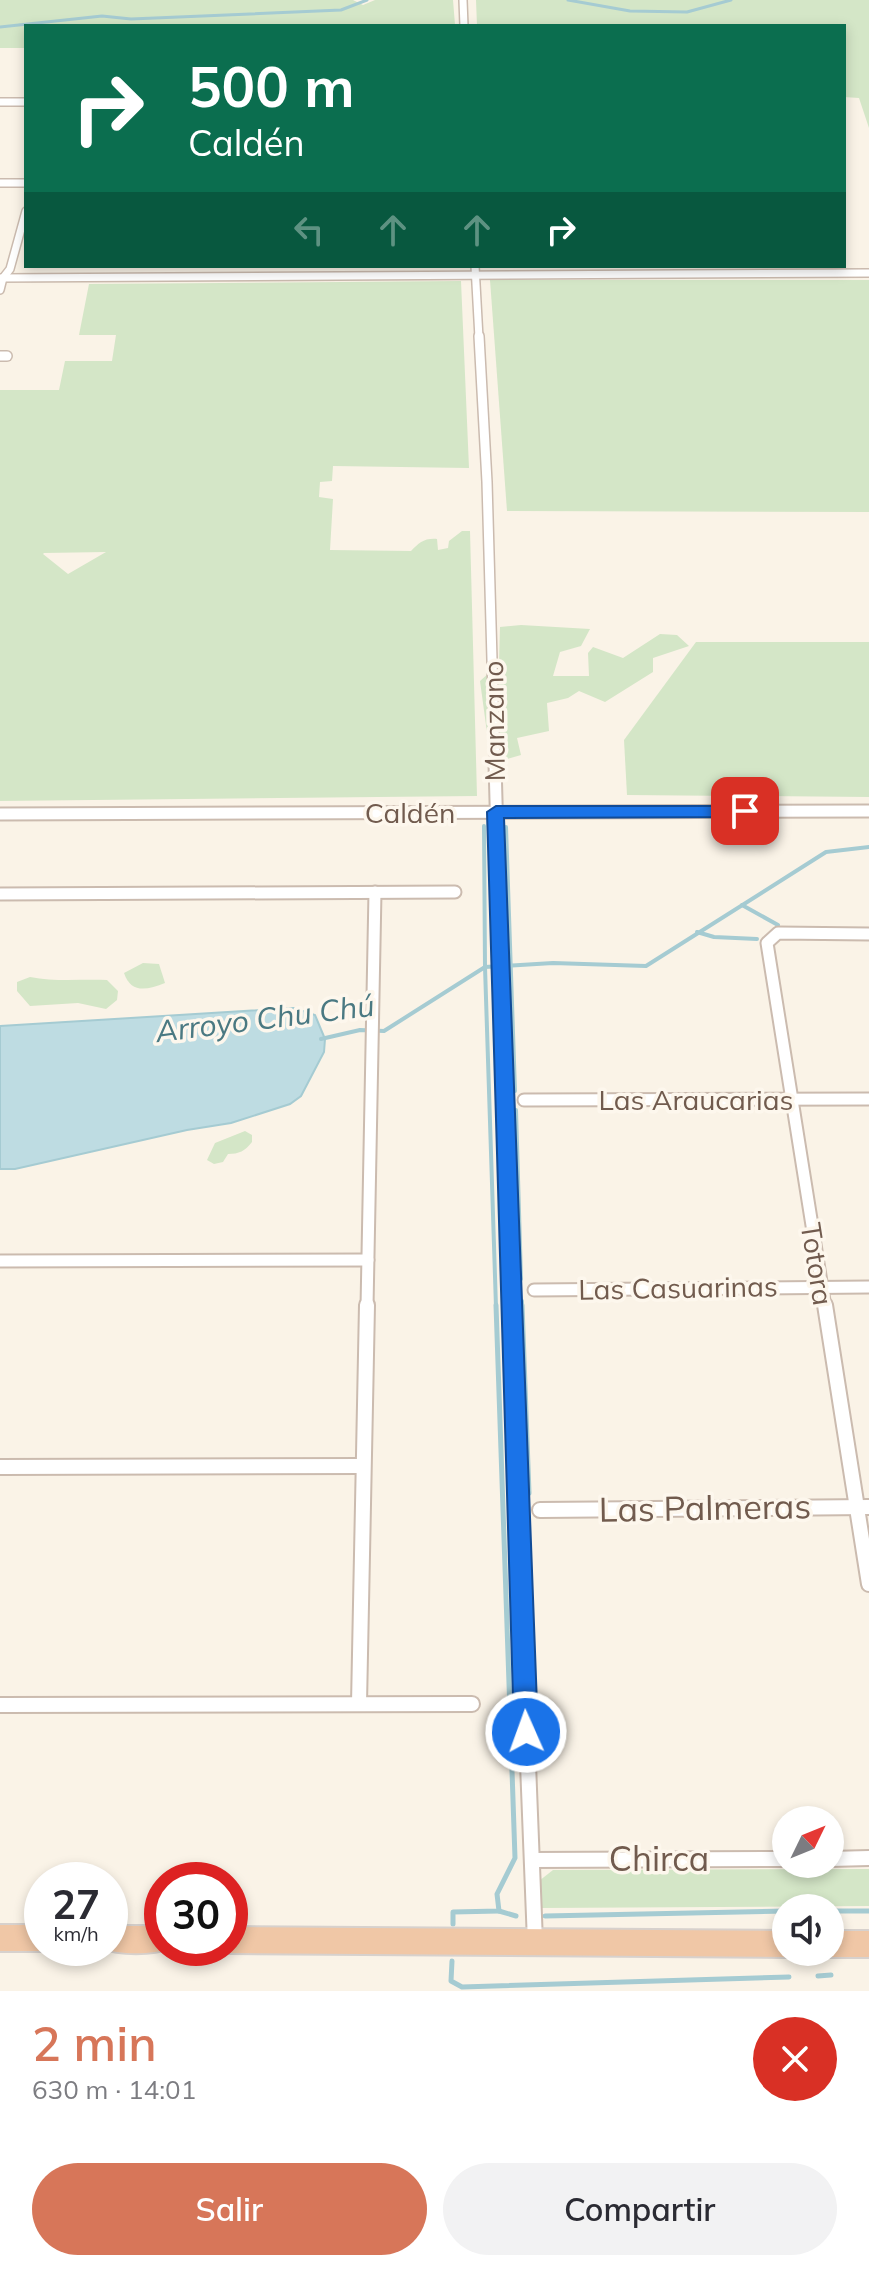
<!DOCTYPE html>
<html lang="es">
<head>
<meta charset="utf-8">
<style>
  body { margin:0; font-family:Mulish,sans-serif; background:#f2f2f3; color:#2b2b33; height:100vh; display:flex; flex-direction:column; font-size:30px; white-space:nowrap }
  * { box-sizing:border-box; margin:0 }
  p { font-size:26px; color:#7c7c81 }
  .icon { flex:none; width:44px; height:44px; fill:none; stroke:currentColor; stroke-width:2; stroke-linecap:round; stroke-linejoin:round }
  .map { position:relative; height:1991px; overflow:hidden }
  .panel { display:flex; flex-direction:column; background:#fff; flex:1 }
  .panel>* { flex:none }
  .banner { position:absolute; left:24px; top:24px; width:822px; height:244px; border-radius:0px; box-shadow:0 4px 12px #0003; background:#0b6e4f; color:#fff; overflow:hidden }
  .needle { width:52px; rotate:47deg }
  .fabs { position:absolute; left:772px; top:1806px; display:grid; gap:16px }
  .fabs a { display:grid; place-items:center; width:72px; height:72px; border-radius:50%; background:#fff; box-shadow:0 4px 12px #0003; font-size:40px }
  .speed { position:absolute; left:24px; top:1862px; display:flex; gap:16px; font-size:40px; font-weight:700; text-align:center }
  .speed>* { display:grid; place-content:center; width:104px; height:104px; border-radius:50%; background:#fff; box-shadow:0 4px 12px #0003; line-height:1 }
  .speed small { font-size:20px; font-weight:400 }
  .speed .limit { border:12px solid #d22; background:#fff; color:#111 }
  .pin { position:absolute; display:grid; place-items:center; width:68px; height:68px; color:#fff; margin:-34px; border-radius:16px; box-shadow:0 4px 12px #0006 }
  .me { position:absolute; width:88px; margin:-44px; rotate:358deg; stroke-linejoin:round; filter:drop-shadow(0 0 6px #0008) }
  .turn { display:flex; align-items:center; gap:28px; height:168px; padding:0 32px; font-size:36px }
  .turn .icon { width:104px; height:104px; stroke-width:2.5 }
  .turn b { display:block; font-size:56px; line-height:68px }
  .lanes { display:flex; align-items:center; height:76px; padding:0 32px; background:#0003; justify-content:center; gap:40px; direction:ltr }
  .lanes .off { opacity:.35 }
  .round { display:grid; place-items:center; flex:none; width:84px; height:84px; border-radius:42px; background:#f2f2f3 }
  .head { display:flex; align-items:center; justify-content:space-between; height:136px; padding:0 32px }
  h1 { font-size:48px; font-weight:600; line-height:60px; color:#d77659 }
  .button { display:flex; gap:16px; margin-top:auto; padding:16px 32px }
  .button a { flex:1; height:92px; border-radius:48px; background:#d77659; color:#fff; font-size:32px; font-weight:600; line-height:92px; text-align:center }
  .button a+a { background:#f2f2f3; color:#2b2b33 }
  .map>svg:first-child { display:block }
  .green { fill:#d4e6c7; fill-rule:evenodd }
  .water { fill:#bedce2; stroke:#a5cbd2; stroke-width:2 }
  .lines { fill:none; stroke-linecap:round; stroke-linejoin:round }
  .stream-far2 { stroke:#a5cbd2; stroke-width:3 }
  .stream-far1 { stroke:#a5cbd2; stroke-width:4 }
  .stream { stroke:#a5cbd2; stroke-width:5 }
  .minor-far3-casing { stroke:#cbbbaf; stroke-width:10 }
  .minor-far2-casing { stroke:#cbbbaf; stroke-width:12 }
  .minor-far1-casing { stroke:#cbbbaf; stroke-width:15 }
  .minor-casing { stroke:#cbbbaf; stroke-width:18 }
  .trunk-casing { stroke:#d7d1cd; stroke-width:4 }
  .minor-far3 { stroke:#fff; stroke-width:7 }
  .minor-far2 { stroke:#fff; stroke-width:9 }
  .minor-far1 { stroke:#fff; stroke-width:11 }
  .minor { stroke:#fff; stroke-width:14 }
  .trunk { fill:#f0c7a6; fill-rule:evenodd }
  .route { fill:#1a73e8; stroke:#114b97; stroke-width:2 }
  .labels { text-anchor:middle; stroke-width:7; stroke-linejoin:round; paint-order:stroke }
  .street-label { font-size:28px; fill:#715b4e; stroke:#fdf7ed }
  .water-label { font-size:30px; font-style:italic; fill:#4a7982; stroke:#fdf7ed }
  .near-street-label { font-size:34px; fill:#715b4e; stroke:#fdf7ed }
</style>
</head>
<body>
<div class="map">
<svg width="869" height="1991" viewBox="0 0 869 1991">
  <rect width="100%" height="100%" fill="#faf3e7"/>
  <g class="green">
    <polygon points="0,0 353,0 363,5 375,0 453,0 455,25 26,26 26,48 0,48"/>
    <polygon points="476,0 869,0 869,128 859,98 844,97 844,26 477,26"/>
    <polygon points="490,280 869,280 869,512 507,511"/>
    <path d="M461,281L469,468L333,466L332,481L320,482L319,497L333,499L330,550L411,551C419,543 424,538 437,539L438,550L448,548L449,541L462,531H470L477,796L0,801V390H59L65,361H112L116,335H79L89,284ZM106,552L68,574L43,554L44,553Z"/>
    <polygon points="521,625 590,629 581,646 560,652 553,676 589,676 588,653 593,647 623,658 660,634 677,635 689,646 653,658 653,672 605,702 579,691 568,698 547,703 549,731 517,738 521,755 507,759 488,740 480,681 499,664 500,627"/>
    <polygon points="696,642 869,642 869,797 627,795 624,740"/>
    <path d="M143,963L159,964L165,983C147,990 131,994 124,973Z"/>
    <path d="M30,977C55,982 80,979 107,980L118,991L117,1000L106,1009L78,1003L30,1006L17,991V982Z"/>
    <path d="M245,1131L252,1135V1142C245,1151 239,1154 228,1154L223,1162L214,1164L207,1160L215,1143Z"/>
    <polygon points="869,1869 869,1906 540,1908 539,1881 553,1870"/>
  </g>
  <polygon class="water" points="294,1008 315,1015 325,1039 324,1052 301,1096 290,1104 231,1123 187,1130 15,1169 0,1169 0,1026"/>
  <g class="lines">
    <g class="stream-far2">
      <polyline points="568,0 630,11 687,12 731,0"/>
      <polyline points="0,27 102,16 131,19 341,10 367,0"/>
    </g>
    <g class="stream-far1">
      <polyline points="484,826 485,967 496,1307"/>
      <polyline points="506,827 515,1091"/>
      <polyline points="742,905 778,925"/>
      <polyline points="697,932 714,937 757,939"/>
      <polyline points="321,1039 360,1030 384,1031 485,967 553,963 646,966 826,852 869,847"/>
      <polyline points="516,1110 521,1279"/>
      <polyline points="522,1301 522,1307"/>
    </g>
    <g class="stream">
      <polyline points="522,1305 529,1493"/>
      <polyline points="499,1911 516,1916"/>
      <polyline points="830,1911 869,1911"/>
      <polyline points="545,1916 786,1911"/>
      <polyline points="453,1924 453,1912 499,1911 497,1894 515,1858 496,1305"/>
      <polyline points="452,1961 451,1981 462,1987 789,1977"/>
      <polyline points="818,1976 831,1975"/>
    </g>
    <defs>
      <g id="minor-far3">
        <polyline points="463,0 464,26"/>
        <polyline points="0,102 26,102"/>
        <polyline points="0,183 26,183"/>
        <polyline points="475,266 479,338"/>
        <polyline points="0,278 869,273"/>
        <polyline points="0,290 3,278 10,269 26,211"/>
      </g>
      <g id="minor-far2">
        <polyline points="479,336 487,482 495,766"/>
        <polyline points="0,356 7,356"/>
      </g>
      <g id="minor-far1">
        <polyline points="495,764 510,1307"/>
        <polyline points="0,814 869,811"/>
        <polyline points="0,894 455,892"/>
        <polyline points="524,1100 869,1099"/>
        <polyline points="0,1261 368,1260"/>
        <polyline points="534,1290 869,1287"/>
        <polyline points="367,1307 375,892"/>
        <polyline points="825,1307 767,943 778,933 869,934"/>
      </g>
      <g id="minor">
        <polyline points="510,1305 535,1942"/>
        <polyline points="825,1305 869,1584"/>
        <polyline points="0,1467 363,1466"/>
        <polyline points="540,1510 869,1507"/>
        <polyline points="359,1704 367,1305"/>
        <polyline points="0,1705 472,1704"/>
        <polyline points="830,1859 869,1858"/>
        <polyline points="532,1860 786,1859"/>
      </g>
      <g id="trunk">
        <polygon points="0,1925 42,1925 42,1948 49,1948 42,1951 0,1951"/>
        <path d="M110,1926H162V1948H171C153,1955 119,1955 101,1948H110Z"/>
        <polygon points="230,1927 786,1931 786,1952 795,1952 786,1957 230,1953 221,1948 230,1948"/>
        <polygon points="830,1931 869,1931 869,1957 830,1957 821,1953 830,1952"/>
      </g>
    </defs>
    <use href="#minor-far3" class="minor-far3-casing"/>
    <use href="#minor-far2" class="minor-far2-casing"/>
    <use href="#minor-far1" class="minor-far1-casing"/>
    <use href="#minor" class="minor-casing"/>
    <use href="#trunk" class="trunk-casing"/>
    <use href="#minor-far3" class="minor-far3"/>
    <use href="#minor-far2" class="minor-far2"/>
    <use href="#minor-far1" class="minor-far1"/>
    <use href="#minor" class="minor"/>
    <use href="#trunk" class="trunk"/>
  </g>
  <polygon class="route" points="496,806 745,806 753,811 745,817 504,818 538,1732 535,1741 526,1744 518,1741 514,1732 487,812"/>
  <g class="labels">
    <g class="street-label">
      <text transform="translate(494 721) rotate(-91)" y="10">Manzano</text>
      <text x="410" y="823">Caldén</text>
      <text x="696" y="1110">Las Araucarias</text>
      <text transform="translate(817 1264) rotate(81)" y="10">Totora</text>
      <text transform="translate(678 1288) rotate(-1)" y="10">Las Casuarinas</text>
    </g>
    <g class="water-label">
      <text transform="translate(265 1019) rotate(-7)" y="10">Arroyo Chu Chú</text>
    </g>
    <g class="near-street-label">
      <text transform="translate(705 1508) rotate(-1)" y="12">Las Palmeras</text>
      <text x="659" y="1871">Chirca</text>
    </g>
  </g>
</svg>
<div class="fabs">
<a><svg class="needle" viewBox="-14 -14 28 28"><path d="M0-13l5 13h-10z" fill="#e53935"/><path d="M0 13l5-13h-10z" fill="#7c7c81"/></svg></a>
<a><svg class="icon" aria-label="sound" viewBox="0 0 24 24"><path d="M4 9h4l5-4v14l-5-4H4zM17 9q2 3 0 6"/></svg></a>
</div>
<div class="speed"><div>27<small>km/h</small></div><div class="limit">30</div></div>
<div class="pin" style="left:745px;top:811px;background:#d93025"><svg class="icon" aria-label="arrive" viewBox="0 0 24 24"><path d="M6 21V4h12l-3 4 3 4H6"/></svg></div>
<svg class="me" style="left:526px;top:1732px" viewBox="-20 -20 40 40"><circle r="17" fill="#1a73e8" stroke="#fff" stroke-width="3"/><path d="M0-11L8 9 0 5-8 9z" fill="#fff"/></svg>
<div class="banner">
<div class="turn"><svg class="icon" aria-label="right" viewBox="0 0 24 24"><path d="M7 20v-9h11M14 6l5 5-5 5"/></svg><div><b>500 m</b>Caldén</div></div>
<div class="lanes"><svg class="icon off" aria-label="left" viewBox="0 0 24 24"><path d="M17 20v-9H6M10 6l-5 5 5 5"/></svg><svg class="icon off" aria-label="ahead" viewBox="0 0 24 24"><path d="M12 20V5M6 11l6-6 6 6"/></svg><svg class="icon off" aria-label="ahead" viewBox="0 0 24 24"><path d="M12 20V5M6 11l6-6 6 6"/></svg><svg class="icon" aria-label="right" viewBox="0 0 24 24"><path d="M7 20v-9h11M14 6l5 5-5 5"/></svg></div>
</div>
</div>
<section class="panel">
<div class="head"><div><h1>2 min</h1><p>630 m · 14:01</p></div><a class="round" style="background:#d93025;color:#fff"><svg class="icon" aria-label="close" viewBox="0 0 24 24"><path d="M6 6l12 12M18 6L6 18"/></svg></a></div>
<div class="button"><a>Salir</a><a>Compartir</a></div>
</section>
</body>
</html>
